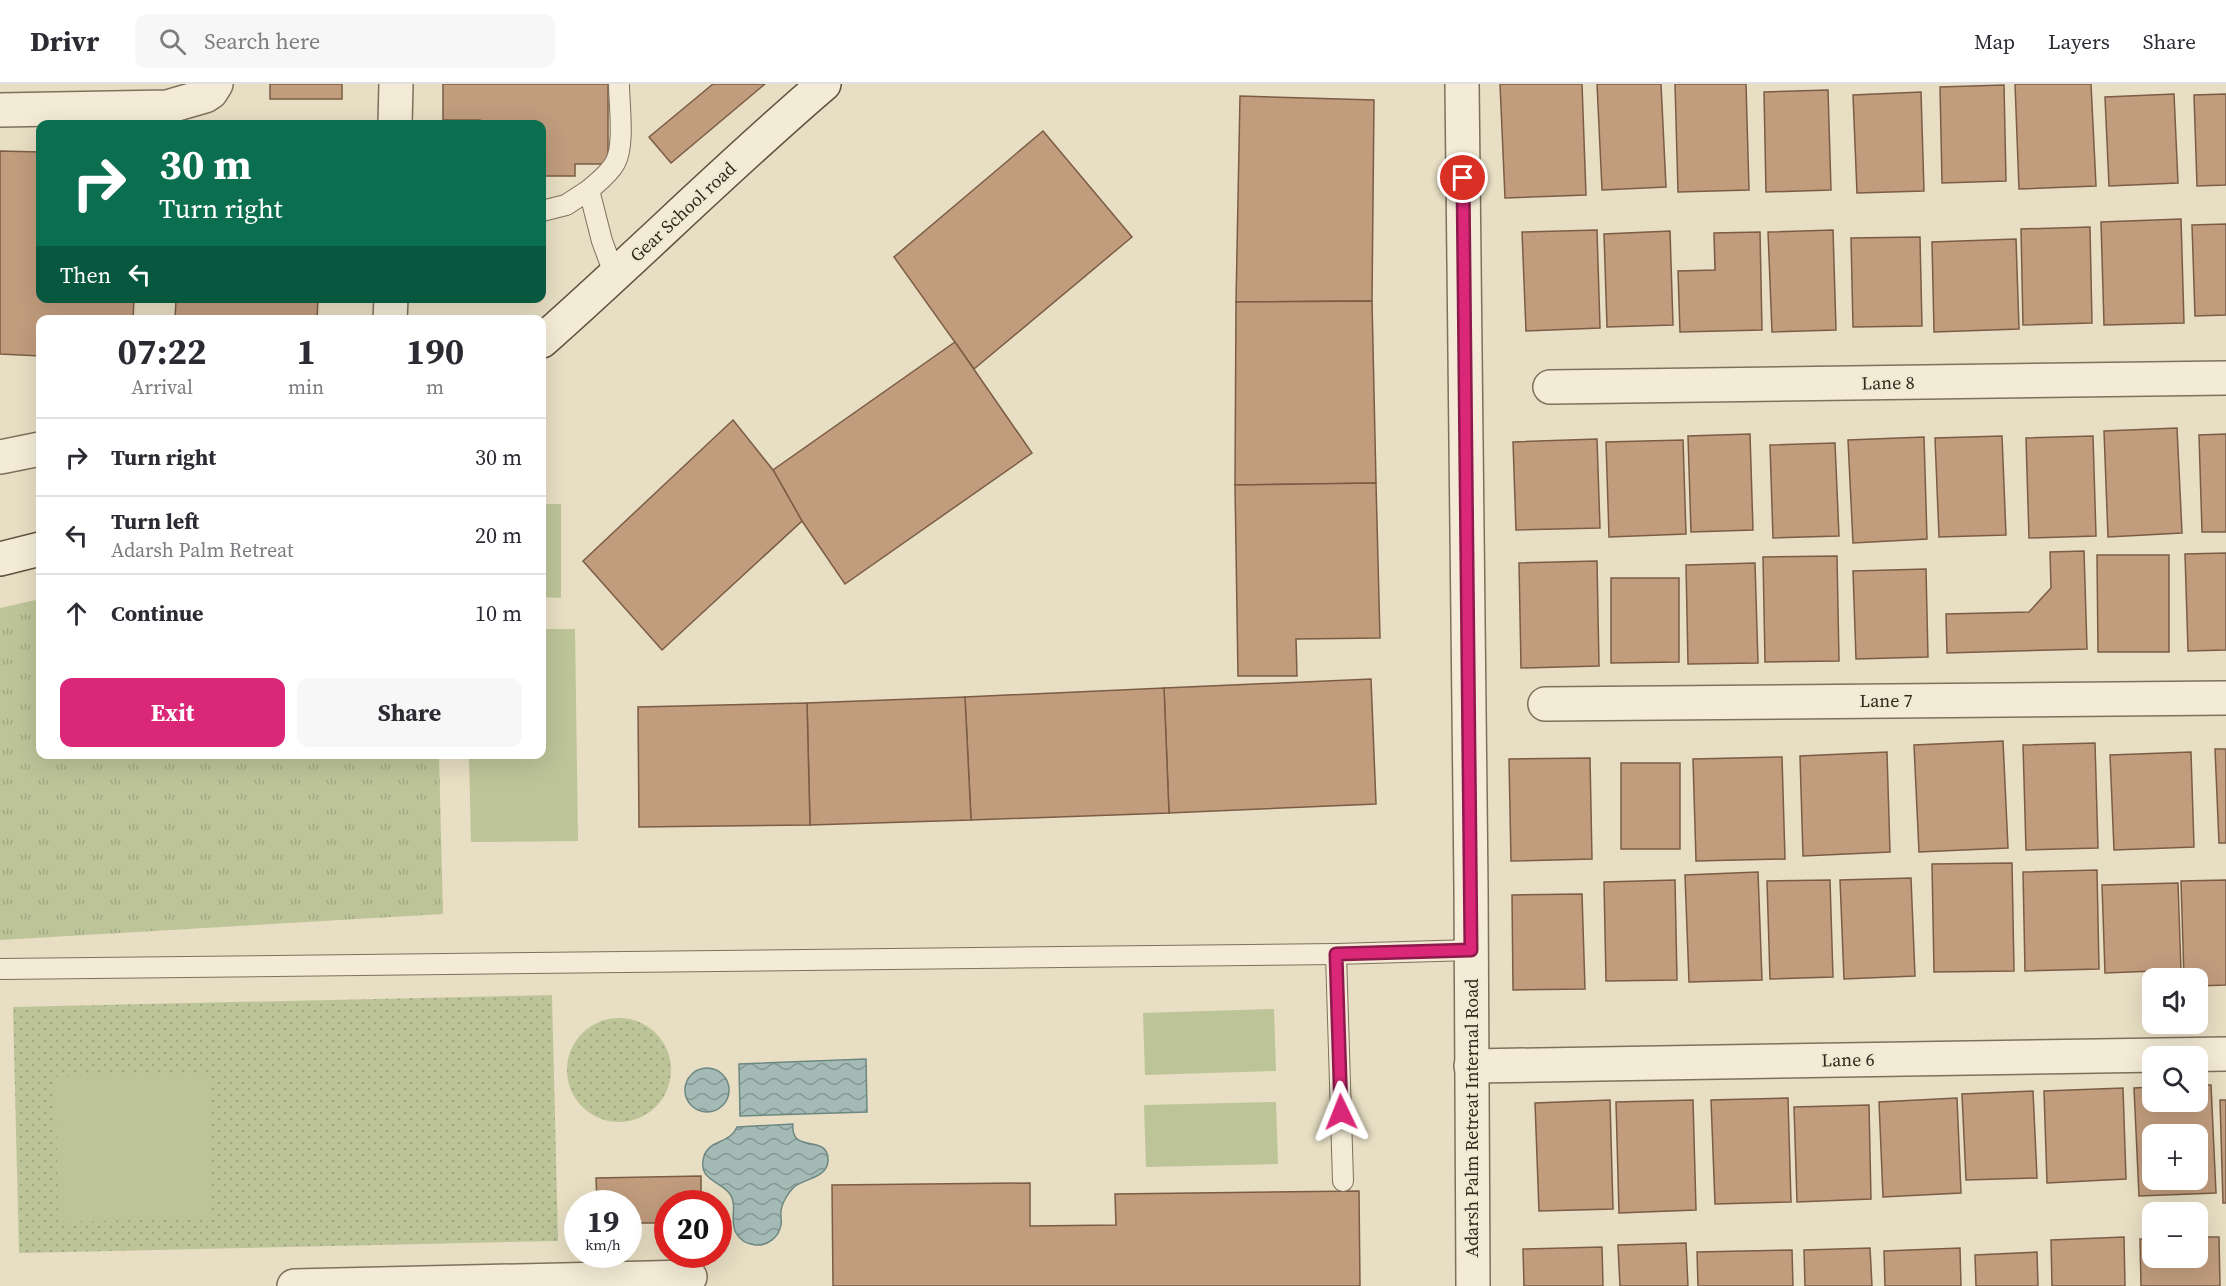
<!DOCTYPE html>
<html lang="en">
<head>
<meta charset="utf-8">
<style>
  body { margin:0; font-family:"Source Serif 4",serif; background:#f7f7f7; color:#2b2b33; height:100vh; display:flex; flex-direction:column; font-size:22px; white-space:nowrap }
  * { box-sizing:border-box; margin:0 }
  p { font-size:20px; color:#7c7c81 }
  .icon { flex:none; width:33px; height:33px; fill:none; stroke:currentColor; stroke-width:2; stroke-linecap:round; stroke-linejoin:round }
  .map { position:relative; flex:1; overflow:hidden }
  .sheet { position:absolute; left:36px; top:231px; width:510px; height:444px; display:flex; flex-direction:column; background:#fff; border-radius:12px; box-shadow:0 6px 24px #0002 }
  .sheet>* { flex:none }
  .hud { position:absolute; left:36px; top:36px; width:510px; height:183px; border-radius:12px; box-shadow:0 6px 24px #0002; background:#0b6e4f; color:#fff; overflow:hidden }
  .buttons { position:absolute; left:2142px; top:884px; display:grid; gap:12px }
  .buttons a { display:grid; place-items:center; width:66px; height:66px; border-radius:12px; background:#fff; box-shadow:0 6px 24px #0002; font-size:30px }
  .speed { position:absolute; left:564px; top:1106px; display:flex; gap:12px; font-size:30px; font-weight:700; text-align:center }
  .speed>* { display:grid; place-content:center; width:78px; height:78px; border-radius:50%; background:#fff; box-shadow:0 6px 24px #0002; line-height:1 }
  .speed small { font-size:15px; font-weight:400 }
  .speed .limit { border:9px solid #d22; background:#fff; color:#111 }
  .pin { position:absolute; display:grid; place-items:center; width:51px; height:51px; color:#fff; margin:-26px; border:3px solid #fff; border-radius:50%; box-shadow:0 2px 6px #0007 }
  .me { position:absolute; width:66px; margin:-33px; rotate:358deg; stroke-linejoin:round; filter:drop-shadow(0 0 4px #0008) }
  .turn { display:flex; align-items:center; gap:21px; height:126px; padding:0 24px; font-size:27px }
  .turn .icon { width:78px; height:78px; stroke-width:2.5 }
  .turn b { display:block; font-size:42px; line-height:51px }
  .then { display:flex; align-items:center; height:57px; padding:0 24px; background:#0003; gap:12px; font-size:22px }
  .eta { display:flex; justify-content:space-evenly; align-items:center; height:102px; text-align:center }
  .eta b { font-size:36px; font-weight:700; line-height:42px }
  .primary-button { display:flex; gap:12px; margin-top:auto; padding:12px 24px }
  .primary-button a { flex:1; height:69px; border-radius:12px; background:#db2777; color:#fff; font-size:24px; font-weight:700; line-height:69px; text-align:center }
  .primary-button a+a { background:#f7f7f7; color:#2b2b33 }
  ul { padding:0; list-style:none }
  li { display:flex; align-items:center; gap:18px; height:78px; padding:0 24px; border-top:2px solid #e1e1e2 }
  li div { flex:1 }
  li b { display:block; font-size:22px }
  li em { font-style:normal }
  header { display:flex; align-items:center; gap:36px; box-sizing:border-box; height:84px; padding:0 30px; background:#fff; border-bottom:2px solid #e1e1e2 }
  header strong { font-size:28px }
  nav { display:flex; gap:33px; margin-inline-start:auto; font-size:21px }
  .search { width:420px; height:54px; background:#f7f7f7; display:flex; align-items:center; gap:15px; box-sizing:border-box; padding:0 21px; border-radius:12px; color:#7c7c81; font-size:22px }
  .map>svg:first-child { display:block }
  .grass { fill:url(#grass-tufts) }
  .park { fill:url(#park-dots) }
  .pitch { fill:#bdc498 }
  .water { fill:url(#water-waves); stroke:#6d8782; stroke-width:1.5 }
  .building { fill:#c19c7d; stroke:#7b5d45; stroke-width:1.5; fill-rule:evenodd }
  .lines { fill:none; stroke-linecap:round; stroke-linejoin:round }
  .service-casing { stroke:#7f705c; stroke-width:22 }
  .minor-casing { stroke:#7f705c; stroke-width:36 }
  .secondary-casing { stroke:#61513f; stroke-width:36 }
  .service { stroke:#f3ebd5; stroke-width:20 }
  .minor { stroke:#f3ebd5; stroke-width:33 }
  .secondary { stroke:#f3ebd5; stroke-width:33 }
  .route-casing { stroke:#8e194d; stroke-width:15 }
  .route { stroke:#db2777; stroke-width:10 }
  .labels { text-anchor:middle; stroke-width:4.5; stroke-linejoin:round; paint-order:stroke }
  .street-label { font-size:18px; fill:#31281e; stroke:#f0e8d1 }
</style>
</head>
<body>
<header>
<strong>Drivr</strong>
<div class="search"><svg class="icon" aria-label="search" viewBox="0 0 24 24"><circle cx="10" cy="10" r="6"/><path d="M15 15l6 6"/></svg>Search here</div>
<nav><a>Map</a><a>Layers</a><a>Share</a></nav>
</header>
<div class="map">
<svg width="2226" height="1202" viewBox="0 0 2226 1202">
  <defs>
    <pattern id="grass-tufts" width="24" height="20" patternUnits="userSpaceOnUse" patternTransform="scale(1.5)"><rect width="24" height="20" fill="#bdc498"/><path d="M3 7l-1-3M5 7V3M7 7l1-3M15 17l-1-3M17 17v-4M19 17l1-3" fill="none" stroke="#a3a883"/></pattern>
    <pattern id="park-dots" width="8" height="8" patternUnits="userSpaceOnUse" patternTransform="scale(1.5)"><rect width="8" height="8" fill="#bdc498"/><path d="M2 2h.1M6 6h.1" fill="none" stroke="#a3a883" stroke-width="1.8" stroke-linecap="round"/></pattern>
    <pattern id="water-waves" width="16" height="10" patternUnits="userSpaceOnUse" patternTransform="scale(1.5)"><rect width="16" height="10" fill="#a4bbb5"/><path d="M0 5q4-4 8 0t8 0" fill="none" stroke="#869893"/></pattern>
  </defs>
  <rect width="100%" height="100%" fill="#e7dec3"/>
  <polygon class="grass" points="40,515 40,670 439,671 443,830 0,856 0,524"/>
  <g class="park">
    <polygon points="552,911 558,1157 19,1169 13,923"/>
    <circle cx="619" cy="986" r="52"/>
  </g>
  <g class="pitch">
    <polygon points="542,420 561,420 561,514 542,513"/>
    <polygon points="542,545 575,545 578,757 471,758 469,671 542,670"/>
    <polygon points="1274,925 1276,987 1145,991 1143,929"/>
    <polygon points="208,989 211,1134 59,1138 55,993"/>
    <polygon points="1276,1018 1278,1080 1146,1083 1144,1021"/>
  </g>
  <g class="water">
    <polygon points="866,975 867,1028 740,1032 739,980"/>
    <circle cx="707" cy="1006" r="22"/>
    <path d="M793,1040C790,1072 829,1048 828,1077C827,1094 805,1094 794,1103C788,1109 782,1119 781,1127C780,1131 782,1136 781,1141C779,1153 768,1162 755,1161C747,1160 740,1156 736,1149C729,1136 738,1122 730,1110C720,1096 697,1097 704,1072C710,1055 730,1060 737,1043Z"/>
  </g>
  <g class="building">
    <rect x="270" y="0" width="72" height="15"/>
    <polygon points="443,0 608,0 608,80 575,80 575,92 542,92 542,40 480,40 480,36 443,36"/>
    <polygon points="713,0 765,0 671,79 649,53"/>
    <polygon points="1500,0 1582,0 1586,111 1505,114"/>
    <polygon points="1597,0 1661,0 1666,103 1602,106"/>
    <polygon points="1675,0 1746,0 1749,106 1678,108"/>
    <polygon points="2015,0 2091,0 2096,102 2019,105"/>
    <polygon points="2004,1 2006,97 1942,99 1940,3"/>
    <polygon points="1828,6 1831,106 1766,108 1764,8"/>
    <polygon points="1921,8 1924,107 1857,109 1853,11"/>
    <polygon points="2174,10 2178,99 2109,102 2105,13"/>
    <polygon points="2226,10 2226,101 2197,102 2194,11"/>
    <polygon points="1240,12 1374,16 1372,217 1236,218"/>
    <polygon points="1043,47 1132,153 974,285 894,173"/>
    <polygon points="0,67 40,68 40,214 134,214 133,236 40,236 40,272 0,270"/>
    <polygon points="2181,135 2184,239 2104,241 2101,138"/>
    <polygon points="2226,140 2226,231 2195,232 2192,141"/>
    <polygon points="2090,143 2092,239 2023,241 2021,145"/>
    <polygon points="1597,146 1600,244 1526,247 1522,148"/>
    <polygon points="1833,146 1836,246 1772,248 1768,148"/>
    <polygon points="1670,147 1673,241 1607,243 1604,150"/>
    <polygon points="1760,148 1762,246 1680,248 1678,187 1715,186 1714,149"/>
    <polygon points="1920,153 1922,242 1853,243 1851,154"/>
    <polygon points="2016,155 2019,245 1934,248 1932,158"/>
    <polygon points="176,214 318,214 317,236 175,236"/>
    <polygon points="1372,217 1376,399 1235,401 1236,218"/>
    <polygon points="955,258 1032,369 845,500 802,437 773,386"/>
    <polygon points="733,336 773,386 802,437 662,566 583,477"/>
    <polygon points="2177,344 2182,449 2108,453 2104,347"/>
    <polygon points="1750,350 1753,446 1691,448 1688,352"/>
    <polygon points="2226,350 2226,448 2202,448 2199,351"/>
    <polygon points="2002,352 2006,451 1939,453 1935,354"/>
    <polygon points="2093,352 2096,452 2029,454 2026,354"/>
    <polygon points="1924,353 1927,455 1853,459 1848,356"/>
    <polygon points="1597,355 1600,444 1516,446 1513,358"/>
    <polygon points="1683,356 1686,450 1609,453 1606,358"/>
    <polygon points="1835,359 1839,452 1773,454 1770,361"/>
    <polygon points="1376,399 1380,554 1296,555 1297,592 1238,592 1235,401"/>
    <polygon points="2084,467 2087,565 1947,569 1946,530 2029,528 2051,504 2050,468"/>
    <polygon points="2226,469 2226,566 2188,567 2185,470"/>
    <polygon points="2097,471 2169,471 2169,568 2098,568"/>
    <polygon points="1837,472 1839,577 1765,578 1763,473"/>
    <polygon points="1597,477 1599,582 1521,584 1519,479"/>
    <polygon points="1755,479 1758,579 1688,580 1686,481"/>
    <polygon points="1926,485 1928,573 1856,575 1853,487"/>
    <polygon points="1611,494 1679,494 1679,578 1611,579"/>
    <polygon points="1371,595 1376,720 1169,729 1164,604"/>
    <polygon points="1164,604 1169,729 971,736 965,613"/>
    <polygon points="965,613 971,736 810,741 807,619"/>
    <polygon points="807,619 810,741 639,743 638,623"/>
    <polygon points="2003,657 2008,764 1919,768 1914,661"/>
    <polygon points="2095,659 2098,764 2026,766 2023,661"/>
    <polygon points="2215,665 2226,665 2226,759 2219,759"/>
    <polygon points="1887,668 1890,768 1803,772 1800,672"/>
    <polygon points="2191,668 2194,763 2114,766 2110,671"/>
    <polygon points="1782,673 1785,775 1696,777 1693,675"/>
    <polygon points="1590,674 1592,775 1511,777 1509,675"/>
    <rect x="1621" y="679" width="59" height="86"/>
    <polygon points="2012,779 2014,887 1934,888 1932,780"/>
    <polygon points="2097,786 2099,885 2025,887 2023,788"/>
    <polygon points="1758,788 1762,896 1689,898 1685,791"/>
    <polygon points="1911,794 1915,892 1844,895 1840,796"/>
    <polygon points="1675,796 1677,896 1606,897 1604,798"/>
    <polygon points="1830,796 1833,893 1770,895 1767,797"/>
    <polygon points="2226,796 2226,901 2198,902 2198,894 2184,894 2181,797"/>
    <polygon points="2178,799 2181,886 2105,889 2102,801"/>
    <polygon points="1582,810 1585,905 1513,906 1512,811"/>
    <path d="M2198,1001H2211L2216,1109L2139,1112L2134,1004L2152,1003V1017H2198ZM2152,1050H2198V1095H2152Z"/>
    <polygon points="2123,1004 2126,1095 2047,1099 2044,1007"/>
    <polygon points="2033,1007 2037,1094 1966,1096 1962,1010"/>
    <polygon points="1788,1014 1791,1118 1715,1120 1711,1016"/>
    <polygon points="1957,1014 1961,1109 1883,1113 1879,1018"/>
    <polygon points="1610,1016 1613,1125 1539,1127 1535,1019"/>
    <polygon points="1693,1016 1696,1126 1619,1129 1616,1018"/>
    <polygon points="2220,1016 2226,1016 2226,1119 2223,1119"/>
    <polygon points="1869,1021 1871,1115 1797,1118 1794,1023"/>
    <polygon points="701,1092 701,1119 668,1119 668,1139 628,1139 628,1119 597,1119 596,1094"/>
    <polygon points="1030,1099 1030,1142 1116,1141 1115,1110 1359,1107 1360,1202 833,1202 832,1101"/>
    <polygon points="2124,1153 2125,1202 2052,1202 2051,1156"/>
    <polygon points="2198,1153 2219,1153 2220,1202 2141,1202 2140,1155 2152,1155 2152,1173 2198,1173"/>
    <polygon points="1686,1159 1688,1202 1620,1202 1618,1161"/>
    <polygon points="1602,1163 1603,1202 1524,1202 1523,1165"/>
    <polygon points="1870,1164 1872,1202 1805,1202 1804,1166"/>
    <polygon points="1960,1164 1961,1202 1885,1202 1884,1167"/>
    <polygon points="1792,1166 1793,1202 1698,1202 1697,1168"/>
    <polygon points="2037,1168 2038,1202 1976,1202 1975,1171"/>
  </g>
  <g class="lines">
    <defs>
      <g id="service">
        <path d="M589,106C598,98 609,90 615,79C625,62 619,20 619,0"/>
        <polyline points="542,127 566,121 589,106 602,157 615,192"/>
        <polyline points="1336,870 1343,1097"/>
        <polyline points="0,885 1336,870 1471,866"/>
      </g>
      <g id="minor">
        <polyline points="1462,0 1471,803 1473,1202"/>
        <polyline points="0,26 167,23 205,12 211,8 216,0"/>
        <polyline points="395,40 396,0"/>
        <polyline points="390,236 391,214"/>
        <polyline points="1550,303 2226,294"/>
        <polyline points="0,373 40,365"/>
        <polyline points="1545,620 2226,614"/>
        <polyline points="1471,982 2226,970"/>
        <polyline points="294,1202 690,1193"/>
      </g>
      <g id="secondary">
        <path d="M542,257C637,173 727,83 824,0"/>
        <polyline points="0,475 40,465"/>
      </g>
    </defs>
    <use href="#service" class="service-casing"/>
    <use href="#minor" class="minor-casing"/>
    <use href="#secondary" class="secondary-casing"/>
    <use href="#service" class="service"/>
    <use href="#minor" class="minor"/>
    <use href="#secondary" class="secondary"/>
  </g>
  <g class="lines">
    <defs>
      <polyline id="route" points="1341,1028 1336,870 1471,866 1463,94"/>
    </defs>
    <use href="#route" class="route-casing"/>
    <use href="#route" class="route"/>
  </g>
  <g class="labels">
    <g class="street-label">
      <text transform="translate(683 128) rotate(-43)" y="6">Gear School road</text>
      <text transform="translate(1888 299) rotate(-1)" y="6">Lane 8</text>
      <text x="1886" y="623">Lane 7</text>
      <text transform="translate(1848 976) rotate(-1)" y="6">Lane 6</text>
      <text transform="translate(1472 1034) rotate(-90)" y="6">Adarsh Palm Retreat Internal Road</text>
    </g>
  </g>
</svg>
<div class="buttons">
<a><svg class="icon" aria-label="sound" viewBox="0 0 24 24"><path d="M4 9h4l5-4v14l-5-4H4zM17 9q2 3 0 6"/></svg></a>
<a><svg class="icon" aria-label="search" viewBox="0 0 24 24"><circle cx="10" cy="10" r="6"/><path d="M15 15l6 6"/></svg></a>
<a>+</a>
<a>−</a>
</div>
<div class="speed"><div>19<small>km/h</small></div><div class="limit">20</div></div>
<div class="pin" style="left:1463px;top:94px;background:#d93025"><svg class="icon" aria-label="arrive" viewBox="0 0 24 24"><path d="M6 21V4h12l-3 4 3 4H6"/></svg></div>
<svg class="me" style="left:1341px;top:1028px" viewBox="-20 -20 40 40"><path d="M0-17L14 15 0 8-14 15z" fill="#db2777" stroke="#fff" stroke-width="4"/></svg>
<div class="hud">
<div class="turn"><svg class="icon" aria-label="right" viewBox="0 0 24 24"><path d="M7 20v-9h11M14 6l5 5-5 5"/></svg><div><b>30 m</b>Turn right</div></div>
<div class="then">Then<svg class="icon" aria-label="left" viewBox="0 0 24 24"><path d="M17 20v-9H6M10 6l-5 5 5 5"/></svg></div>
</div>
<section class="sheet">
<div class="eta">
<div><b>07:22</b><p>Arrival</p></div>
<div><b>1</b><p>min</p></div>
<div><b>190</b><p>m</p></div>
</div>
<ul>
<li><svg class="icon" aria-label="right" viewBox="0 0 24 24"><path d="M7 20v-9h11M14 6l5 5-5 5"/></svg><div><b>Turn right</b></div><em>30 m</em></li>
<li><svg class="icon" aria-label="left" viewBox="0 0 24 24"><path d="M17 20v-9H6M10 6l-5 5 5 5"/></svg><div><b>Turn left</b><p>Adarsh Palm Retreat</p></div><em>20 m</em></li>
<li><svg class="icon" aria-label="ahead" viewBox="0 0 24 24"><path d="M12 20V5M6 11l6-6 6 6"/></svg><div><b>Continue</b></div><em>10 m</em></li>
</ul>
<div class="primary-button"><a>Exit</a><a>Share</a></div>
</section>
</div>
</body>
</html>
